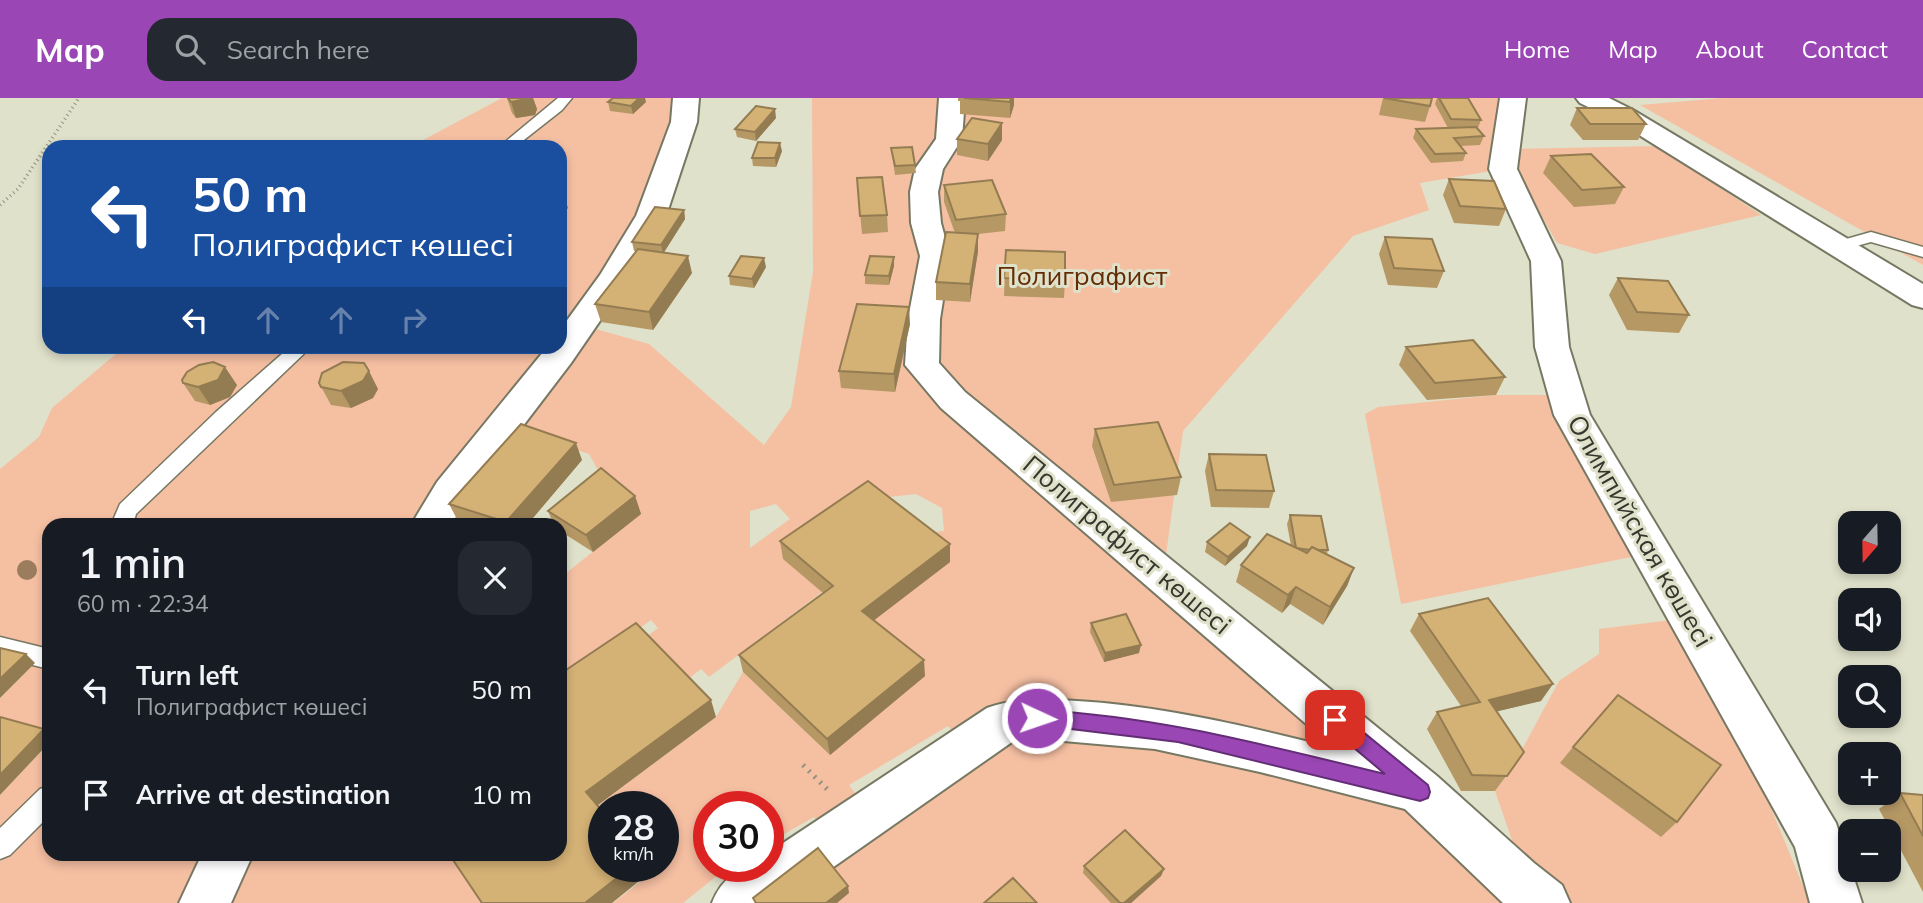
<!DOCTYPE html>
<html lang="en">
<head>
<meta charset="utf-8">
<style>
  body { margin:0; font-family:Mulish,sans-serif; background:#242831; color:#f1f3f6; height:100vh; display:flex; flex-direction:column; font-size:26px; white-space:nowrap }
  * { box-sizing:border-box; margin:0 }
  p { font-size:23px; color:#9ea1a6 }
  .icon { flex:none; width:38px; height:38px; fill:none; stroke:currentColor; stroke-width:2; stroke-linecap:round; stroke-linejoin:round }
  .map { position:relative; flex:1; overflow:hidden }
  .panel { position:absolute; left:42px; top:420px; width:525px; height:343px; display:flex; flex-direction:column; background:#171b24; border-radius:21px; box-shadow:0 4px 10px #0003 }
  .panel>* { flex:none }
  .guide { position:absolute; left:42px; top:42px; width:525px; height:214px; border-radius:21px; box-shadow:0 4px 10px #0003; background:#1a4fa0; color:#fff; overflow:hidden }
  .needle { width:46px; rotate:200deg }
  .tools { position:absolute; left:1838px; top:413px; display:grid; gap:14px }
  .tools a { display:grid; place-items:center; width:63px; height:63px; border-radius:14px; background:#171b24; box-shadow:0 4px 10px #0003; font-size:35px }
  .speed { position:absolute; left:588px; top:693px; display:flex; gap:14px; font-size:35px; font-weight:700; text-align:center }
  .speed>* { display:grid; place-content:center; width:91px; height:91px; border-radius:50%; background:#171b24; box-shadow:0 4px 10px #0003; line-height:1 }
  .speed small { font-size:18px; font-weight:400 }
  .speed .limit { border:10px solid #d22; background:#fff; color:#111 }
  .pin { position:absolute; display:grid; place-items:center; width:60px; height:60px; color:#fff; margin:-30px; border-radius:14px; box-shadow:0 4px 10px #0006 }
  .me { position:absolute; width:77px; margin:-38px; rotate:93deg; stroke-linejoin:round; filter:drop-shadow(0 0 5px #0008) }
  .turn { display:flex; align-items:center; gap:24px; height:147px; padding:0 35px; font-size:32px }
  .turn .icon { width:91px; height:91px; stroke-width:2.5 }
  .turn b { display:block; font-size:49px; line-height:60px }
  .lanes { display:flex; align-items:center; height:66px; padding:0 35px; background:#0003; justify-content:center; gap:35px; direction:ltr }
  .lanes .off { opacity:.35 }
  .round { display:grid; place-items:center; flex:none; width:74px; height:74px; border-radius:21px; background:#242831 }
  .head { display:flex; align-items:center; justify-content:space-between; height:119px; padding:0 35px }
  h1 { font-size:42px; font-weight:600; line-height:52px }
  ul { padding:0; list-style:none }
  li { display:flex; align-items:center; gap:21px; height:105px; padding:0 35px }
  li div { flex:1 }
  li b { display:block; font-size:26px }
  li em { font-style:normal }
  header { display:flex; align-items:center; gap:42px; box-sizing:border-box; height:98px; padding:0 35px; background:#9a46b5; color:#fff }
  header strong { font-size:33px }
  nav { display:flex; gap:38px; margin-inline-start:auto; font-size:24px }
  .search { width:490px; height:63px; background:#242831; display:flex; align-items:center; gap:18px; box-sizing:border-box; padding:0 24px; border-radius:21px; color:#9ea1a6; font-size:26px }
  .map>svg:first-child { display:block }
  .green { fill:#f5bfa2; fill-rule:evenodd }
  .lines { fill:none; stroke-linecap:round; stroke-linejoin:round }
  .service-casing { stroke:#777863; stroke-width:3 }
  .minor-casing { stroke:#777863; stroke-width:4 }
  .tertiary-casing { stroke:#777863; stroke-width:4 }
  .path-far1 { stroke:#919282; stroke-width:3.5; stroke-dasharray:1 3.5; stroke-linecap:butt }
  .path { stroke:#919282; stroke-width:5; stroke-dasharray:2 6; stroke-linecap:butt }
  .service { fill:#fff; fill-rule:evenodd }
  .minor { fill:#fff; fill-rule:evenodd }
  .tertiary { fill:#fff; fill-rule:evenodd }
  .tree { fill:#9b7d5d }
  .wall { fill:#b69865 }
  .shaded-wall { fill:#947c52 }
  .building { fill:#d4b175; stroke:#947c52; stroke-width:2 }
  .route { fill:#9a46b5; stroke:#642e76; stroke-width:2 }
  .labels { text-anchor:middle; stroke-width:6; stroke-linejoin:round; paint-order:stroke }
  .park-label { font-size:26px; fill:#642c04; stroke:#dfe1ca }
  .street-label { font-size:26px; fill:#35362d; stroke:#dfe1ca }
</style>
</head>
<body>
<header>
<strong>Map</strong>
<div class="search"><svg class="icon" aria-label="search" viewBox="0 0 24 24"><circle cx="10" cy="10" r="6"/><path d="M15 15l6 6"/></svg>Search here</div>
<nav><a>Home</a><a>Map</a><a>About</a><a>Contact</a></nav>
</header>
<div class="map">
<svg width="1923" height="805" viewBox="0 0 1923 805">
  <rect width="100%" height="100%" fill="#dfe1ca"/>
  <g class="green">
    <polygon points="502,0 686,0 614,179 431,427 49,427 49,638 0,625 0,600 35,565 0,556 0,371 39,339 52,310 124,249 560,248 560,49 410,49"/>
    <path d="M812,0H1500L1503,71L1420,85L1429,112L1353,138L1183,333L1163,478L1524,805H837L820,758L967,650L948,628L849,687L868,714L831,740L814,719L768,745V709H709V768H729L683,805H613L653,774L649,768H663V709H604V714L598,707L716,619L743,574L830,657L864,530L915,436L944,433L942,410L916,396L870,401L784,460L822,494L709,579L701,571L683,585L642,542L658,530L651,522L572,579L560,570V480L640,416L607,388L589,356L509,330L592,230L649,246L764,347L791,309L813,174ZM776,406L790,421L750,450V413Z"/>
    <polygon points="1723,0 1923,0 1923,167 1640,7"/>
    <polygon points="1658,48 1761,117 1595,156 1557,145 1514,69 1518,51"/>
    <polygon points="1496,297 1547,297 1631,459 1401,506 1365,316 1378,309"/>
    <polygon points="1679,521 1756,674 1810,805 1564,805 1524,777 1495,693 1512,670 1559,583 1599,556 1599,531"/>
    <polygon points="49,645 49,690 0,740 0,697"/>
    <polygon points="49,715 49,756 467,756 483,805 0,805 0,763"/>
  </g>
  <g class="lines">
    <defs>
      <g id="service">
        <polygon points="558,0 572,0 562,12 515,49 499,49"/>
        <polygon points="1871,134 1923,149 1923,159 1871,144 1838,153 1830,148 1832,145"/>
        <polygon points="291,248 312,248 136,416 133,427 111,427 120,406 216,314"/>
        <polygon points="0,539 49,551 49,571 0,559"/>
        <polygon points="49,688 49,718 10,757 0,761 0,730 40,691"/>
      </g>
      <g id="minor">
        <polygon points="673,0 699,0 697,24 666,118 630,179 571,265 465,404 451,427 411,427 437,384 548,248 560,248 560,232 600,177 636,118 671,24"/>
        <path d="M939,0H965L962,41L943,71L938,94L941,125L950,158L940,221L939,265L965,294L1437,678L1534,765L1562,787L1570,805H1503L1405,711L1260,674L1155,651L1052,642L1012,644L782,805H712C723,778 740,768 768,768V755L987,610C1015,600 1047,601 1077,603C1164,608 1249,629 1334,650L941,310L905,267L908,221L920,158L911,125L910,94L915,71L936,41Z"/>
        <polygon points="202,756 253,756 231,805 179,805"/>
      </g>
      <g id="tertiary">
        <polygon points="1500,0 1526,0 1517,71 1561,163 1569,249 1590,317 1836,725 1862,805 1810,805 1795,749 1554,317 1535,249 1531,163 1489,71"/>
        <polygon points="1576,0 1609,0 1633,12 1923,186 1923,210 1912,207 1615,22 1580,5"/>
      </g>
    </defs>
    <use href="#service" class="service-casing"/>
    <use href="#minor" class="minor-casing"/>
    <use href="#tertiary" class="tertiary-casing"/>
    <polyline class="path-far1" points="0,107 18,91 79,0"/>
    <polyline class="path" points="803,667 827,691"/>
    <use href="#service" class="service"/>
    <use href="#minor" class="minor"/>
    <use href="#tertiary" class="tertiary"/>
  </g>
  <circle class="tree" cx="27" cy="472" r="10"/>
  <g class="wall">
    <polygon points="507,0 533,0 537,11 535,17 516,20 512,15"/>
    <polygon points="958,0 1014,0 1014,7 1010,20 960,16 960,3 958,3"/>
    <polygon points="1383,0 1432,0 1430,8 1425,24 1379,17"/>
    <polygon points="1437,0 1468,0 1481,22 1478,30 1484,38 1480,47 1461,48 1466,55 1463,63 1431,65 1413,40 1416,31 1448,30 1435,6"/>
    <polygon points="608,4 646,4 633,16 610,13"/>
    <polygon points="1577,10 1646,26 1638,42 1583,42 1570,27"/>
    <polygon points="776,20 756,43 737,39 735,31"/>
    <polygon points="957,41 1002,42 988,63 957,57"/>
    <polygon points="891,50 915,67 916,75 895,77"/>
    <polygon points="782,53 776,69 753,68 752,60"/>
    <polygon points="1551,58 1624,89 1615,106 1574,109 1543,75"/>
    <polygon points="857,80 887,117 888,134 862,136"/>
    <polygon points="1449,81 1506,111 1499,128 1454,125 1443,97"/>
    <polygon points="944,87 1006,116 1005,133 978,136 978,153 970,204 936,202 936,184 955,135 944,104"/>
    <polygon points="684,112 685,121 664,154 692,175 653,232 601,224 595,206 636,153 634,153 632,144"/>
    <polygon points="1385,139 1444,173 1437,190 1388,187 1379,156"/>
    <polygon points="1006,152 1065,182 1064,200 1004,198"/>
    <polygon points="894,168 889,187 865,186 865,177"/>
    <polygon points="766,169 754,190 730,187 729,178"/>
    <polygon points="1618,180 1689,217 1679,235 1627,232 1609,197"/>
    <polygon points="910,226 895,294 841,290 839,273"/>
    <polygon points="1406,249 1505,279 1496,297 1427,302 1399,267"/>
    <polygon points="183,285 237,287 230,299 210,307 195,303"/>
    <polygon points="319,285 378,291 373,300 351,310 331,307"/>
    <polygon points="1095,331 1181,379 1177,397 1111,404 1092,348"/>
    <polygon points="1209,356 1274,393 1269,410 1211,409 1205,373"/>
    <polygon points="582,362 527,427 469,427 458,423 449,406"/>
    <polygon points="635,398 641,416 593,454 560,433 560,427 554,427 548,413"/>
    <polygon points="1290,417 1328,452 1327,456 1354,470 1347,488 1323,527 1290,506 1282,515 1236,484 1241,467 1291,448 1287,426"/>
    <polygon points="780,443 950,464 874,522 925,578 830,657 743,574 739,557 823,495 783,461"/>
    <polygon points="1207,444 1247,448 1225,468 1205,454"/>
    <polygon points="1419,516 1541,603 1497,613 1524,654 1495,693 1461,693 1427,631 1437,614 1461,608 1410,533"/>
    <polygon points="1091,525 1139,555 1104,564 1090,534"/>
    <polygon points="1573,649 1677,724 1661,739 1560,665"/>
    <polygon points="1900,695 1923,697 1923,794 1879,711"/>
    <polygon points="1084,768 1164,771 1161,778 1131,805 1111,805 1083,775"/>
  </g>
  <g class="shaded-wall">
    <polygon points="531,0 533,0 537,11 535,17 516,20 511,4"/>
    <polygon points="639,0 645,0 646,4 633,16 631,8"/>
    <polygon points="1011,0 1014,0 1014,7 1010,20 1010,4"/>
    <polygon points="775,11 776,20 756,43 755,34"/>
    <polygon points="1002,25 1002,42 988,63 988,46"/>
    <polygon points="780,45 782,53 776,69 775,60"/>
    <polygon points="565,101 568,110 560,118 560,106"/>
    <polygon points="684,112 685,121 663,156 661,147"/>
    <polygon points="978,136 978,153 970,204 970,186"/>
    <polygon points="688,158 692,175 653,232 649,214"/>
    <polygon points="894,159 894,168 889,187 889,178"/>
    <polygon points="764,160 766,169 754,190 752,181"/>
    <polygon points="909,209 910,226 895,294 894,276"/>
    <polygon points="225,269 237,287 230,299 210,307 198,289"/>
    <polygon points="369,273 378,291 373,300 351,310 341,293"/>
    <polygon points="576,345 582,362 527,427 508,427 506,424"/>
    <polygon points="635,398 641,416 593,454 586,437"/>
    <polygon points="1250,439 1247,448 1225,468 1228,459"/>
    <polygon points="950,446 950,464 864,530 862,513"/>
    <polygon points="1354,470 1347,488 1323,527 1330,509"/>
    <polygon points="1296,489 1290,506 1282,515 1288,497"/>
    <polygon points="1141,547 1139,555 1104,564 1105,555"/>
    <polygon points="26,556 35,565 0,600 0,581"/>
    <polygon points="924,562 925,578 830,657 827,641"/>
    <polygon points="1553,586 1541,603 1478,618 1489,602"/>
    <polygon points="711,602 716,619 594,710 586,694"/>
    <polygon points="44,631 49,636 49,645 0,697 0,677"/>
    <polygon points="632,768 646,768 649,775 612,805 585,805"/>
    <polygon points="1164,771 1161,778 1131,805 1124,805"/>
    <polygon points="848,788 849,795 837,805 826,805"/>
  </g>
  <g class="building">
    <polygon points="508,0 531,0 511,4"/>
    <polygon points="613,0 639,0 631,8 608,4"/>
    <polygon points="964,0 1011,0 1010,4"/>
    <polygon points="1384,0 1432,0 1430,8"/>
    <polygon points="1439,0 1468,0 1481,22 1451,21"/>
    <polygon points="756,8 775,11 755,34 735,31"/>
    <polygon points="1577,10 1632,10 1646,26 1590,26"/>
    <polygon points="972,20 1002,25 988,46 957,41"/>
    <polygon points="1476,29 1484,38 1454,40 1466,55 1435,56 1416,31"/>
    <polygon points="758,44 780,45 775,60 752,60"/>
    <polygon points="912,49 915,67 895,68 891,50"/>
    <polygon points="1591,56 1624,89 1582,92 1551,58"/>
    <polygon points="882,79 887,117 860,118 857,80"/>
    <polygon points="1449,81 1494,83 1506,111 1460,108"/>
    <polygon points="992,82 1006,116 956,122 944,87"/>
    <polygon points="560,100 565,101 560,106"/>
    <polygon points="655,109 684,112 661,147 632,144"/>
    <polygon points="946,134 978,136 970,186 936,184"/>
    <polygon points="1385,139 1432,141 1444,173 1394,170"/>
    <polygon points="638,151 688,158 649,214 595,206"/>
    <polygon points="1006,152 1065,154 1065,182 1004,180"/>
    <polygon points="741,158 764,160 752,181 729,178"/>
    <polygon points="870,158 894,159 889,178 865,177"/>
    <polygon points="1618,180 1668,183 1689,217 1637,214"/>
    <polygon points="857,206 909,209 894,276 839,273"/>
    <polygon points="1473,242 1505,279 1435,285 1406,249"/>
    <polygon points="213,264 225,269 218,282 198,289 183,285 182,282 187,274 199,267"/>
    <polygon points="343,264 364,265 369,273 363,283 341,293 321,289 319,285 322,275"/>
    <polygon points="1158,324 1181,379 1114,387 1095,331"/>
    <polygon points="521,326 576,345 506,424 449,406"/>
    <polygon points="1209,356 1266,357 1274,393 1216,392"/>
    <polygon points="601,370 635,398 586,437 548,413"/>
    <polygon points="868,383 950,446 862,513 924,562 827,641 739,557 833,488 780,443"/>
    <polygon points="1290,417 1321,418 1328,452 1318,452 1312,449 1310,452 1296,450"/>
    <polygon points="1230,425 1250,439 1228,459 1207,444"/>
    <polygon points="1267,436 1307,455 1312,449 1354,470 1330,509 1296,489 1288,497 1241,467"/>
    <polygon points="1488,500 1553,586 1489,602 1524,654 1507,678 1472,677 1437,614 1480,604 1419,516"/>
    <polygon points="1126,516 1141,547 1105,555 1091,525"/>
    <polygon points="636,525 711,602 586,694 604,715 604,768 632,768 585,805 482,805 449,756 560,756 560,668 562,667 560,664 560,576"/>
    <polygon points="0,550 26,556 0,581"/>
    <polygon points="1618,597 1721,667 1677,724 1573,649"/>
    <polygon points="0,619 44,631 0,677"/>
    <polygon points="1900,695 1923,697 1923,738"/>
    <polygon points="1125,732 1164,771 1124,805 1120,805 1084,768"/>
    <polygon points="818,750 848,788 826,805 756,805 753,800"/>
    <polygon points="1013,780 1037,805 984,805"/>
  </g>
  <path class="route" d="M1037,612C1158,618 1268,648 1385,676L1328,628L1325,622L1328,616L1335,614L1341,616L1428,687L1430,694L1428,700L1420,703L1178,644L1030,626L1027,620L1030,614Z"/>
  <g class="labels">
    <g class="park-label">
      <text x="1082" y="187">Полиграфист</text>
    </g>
    <g class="street-label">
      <text transform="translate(1640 433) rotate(60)" y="9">Олимпийская көшесі</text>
      <text transform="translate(1127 447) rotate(40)" y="9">Полиграфист көшесі</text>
    </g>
  </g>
</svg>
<div class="tools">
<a><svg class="needle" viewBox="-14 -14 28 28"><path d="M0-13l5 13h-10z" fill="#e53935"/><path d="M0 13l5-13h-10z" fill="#9ea1a6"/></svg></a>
<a><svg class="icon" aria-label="sound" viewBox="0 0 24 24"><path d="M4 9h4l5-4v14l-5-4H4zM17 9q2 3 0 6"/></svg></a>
<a><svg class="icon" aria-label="search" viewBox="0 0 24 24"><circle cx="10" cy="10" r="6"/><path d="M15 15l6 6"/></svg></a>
<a>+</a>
<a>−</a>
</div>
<div class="speed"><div>28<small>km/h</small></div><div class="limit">30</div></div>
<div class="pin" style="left:1335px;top:622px;background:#d93025"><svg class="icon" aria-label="arrive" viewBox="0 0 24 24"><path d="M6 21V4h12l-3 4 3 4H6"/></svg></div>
<svg class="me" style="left:1037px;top:620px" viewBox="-20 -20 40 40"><circle r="17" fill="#9a46b5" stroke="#fff" stroke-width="3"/><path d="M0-11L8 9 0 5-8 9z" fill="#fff"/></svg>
<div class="guide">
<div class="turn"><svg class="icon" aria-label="left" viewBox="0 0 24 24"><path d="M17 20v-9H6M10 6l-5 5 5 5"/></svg><div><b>50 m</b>Полиграфист көшесі</div></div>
<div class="lanes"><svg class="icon" aria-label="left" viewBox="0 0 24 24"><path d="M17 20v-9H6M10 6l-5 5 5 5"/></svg><svg class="icon off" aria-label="ahead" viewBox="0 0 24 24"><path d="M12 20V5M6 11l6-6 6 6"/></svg><svg class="icon off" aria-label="ahead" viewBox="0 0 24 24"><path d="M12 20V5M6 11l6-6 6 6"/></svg><svg class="icon off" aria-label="right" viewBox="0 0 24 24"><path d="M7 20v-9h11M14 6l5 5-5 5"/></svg></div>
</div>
<section class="panel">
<div class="head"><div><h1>1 min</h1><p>60 m · 22:34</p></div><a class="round"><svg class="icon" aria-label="close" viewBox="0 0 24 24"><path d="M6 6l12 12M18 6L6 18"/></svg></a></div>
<ul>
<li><svg class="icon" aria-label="left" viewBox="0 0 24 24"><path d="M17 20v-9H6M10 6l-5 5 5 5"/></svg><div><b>Turn left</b><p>Полиграфист көшесі</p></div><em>50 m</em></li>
<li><svg class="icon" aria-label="arrive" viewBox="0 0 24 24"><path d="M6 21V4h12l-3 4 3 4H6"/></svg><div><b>Arrive at destination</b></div><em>10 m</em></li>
</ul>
</section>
</div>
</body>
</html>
